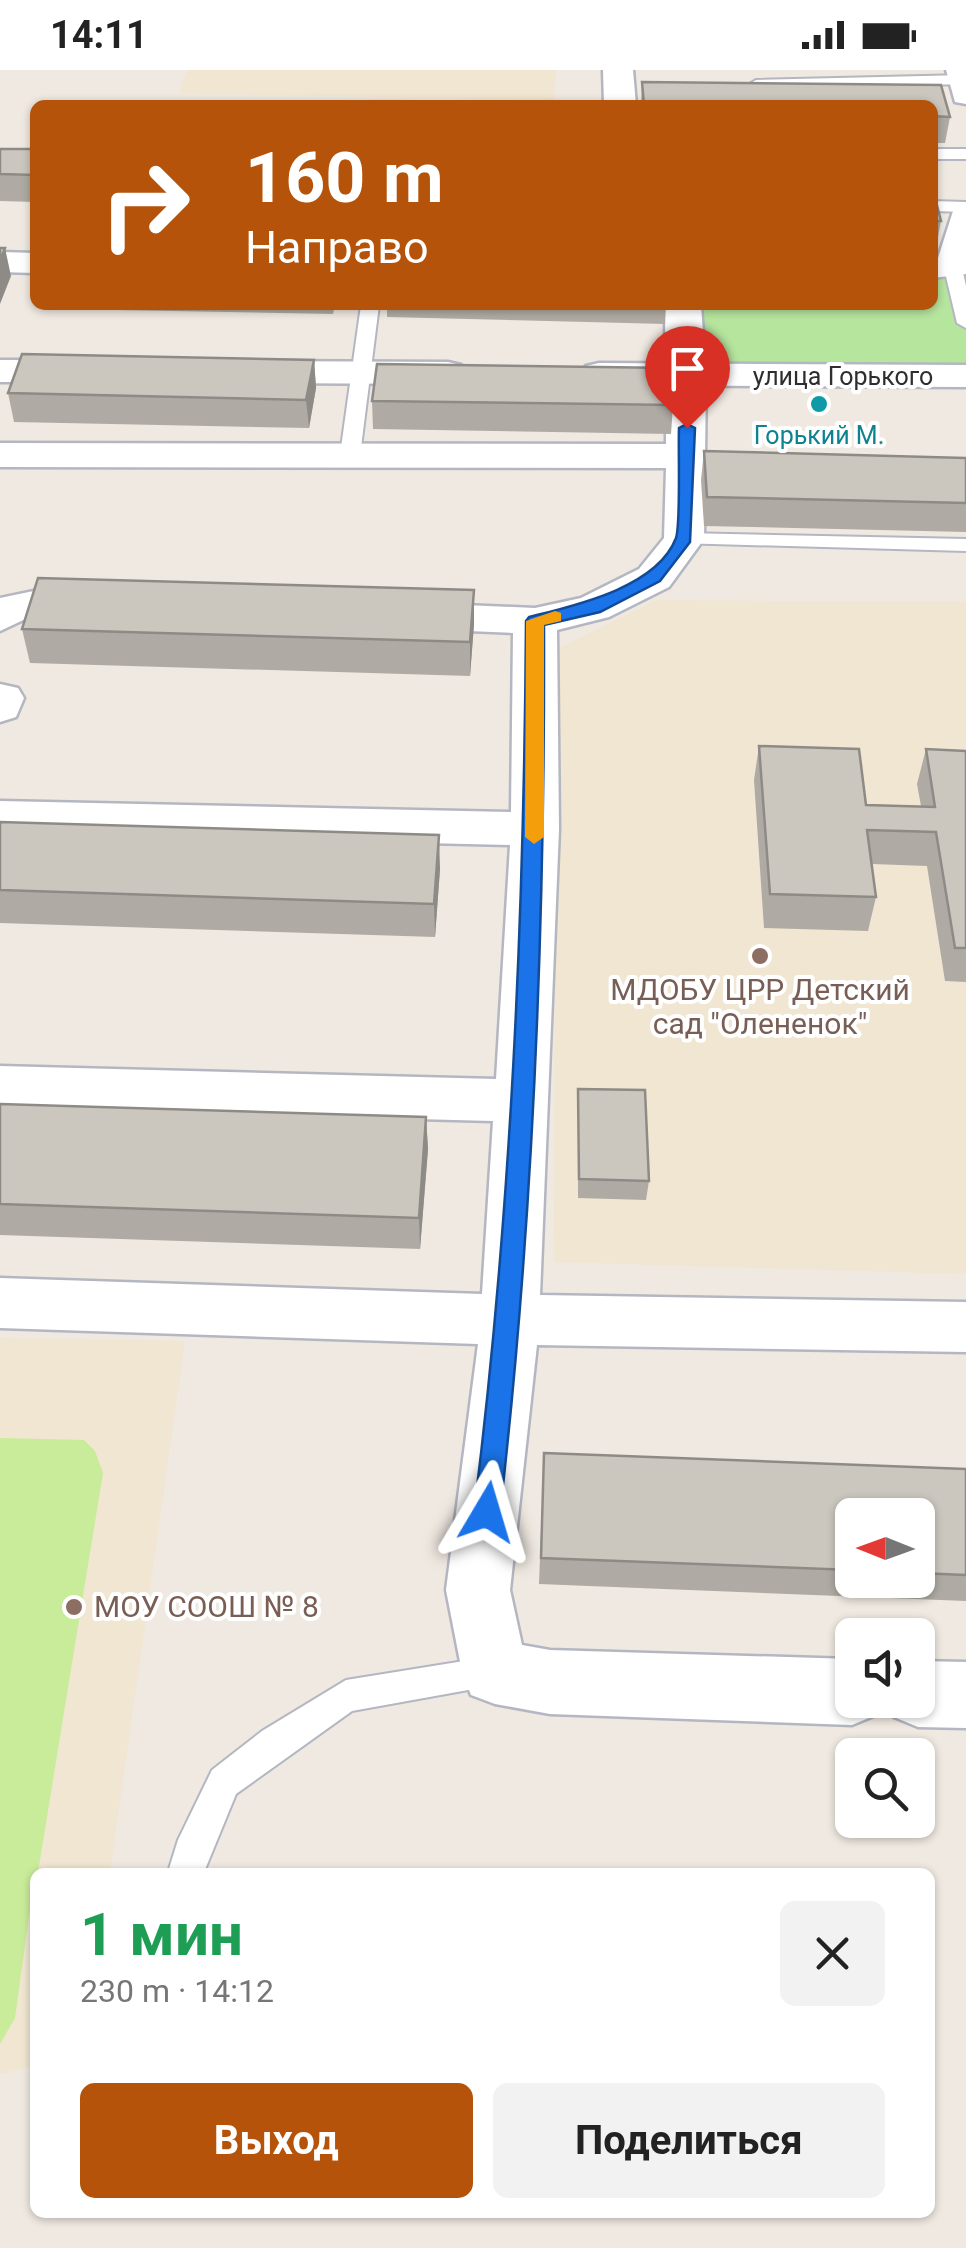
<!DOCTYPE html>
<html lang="ru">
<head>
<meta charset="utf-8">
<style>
  body { margin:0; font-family:Roboto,sans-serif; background:#f2f2f2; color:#222; height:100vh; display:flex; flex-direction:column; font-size:38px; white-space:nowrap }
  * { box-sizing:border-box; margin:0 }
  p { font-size:32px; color:#767676 }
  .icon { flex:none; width:55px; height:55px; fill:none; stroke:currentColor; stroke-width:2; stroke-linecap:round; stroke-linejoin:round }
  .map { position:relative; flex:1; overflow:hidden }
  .side { position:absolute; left:30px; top:1798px; width:905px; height:350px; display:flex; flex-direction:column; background:#fff; border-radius:15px; box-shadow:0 2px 8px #0004 }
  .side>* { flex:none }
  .guide { position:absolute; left:30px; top:30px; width:908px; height:210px; border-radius:15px; box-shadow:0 2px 8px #0004; background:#b45309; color:#fff; overflow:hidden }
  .needle { width:65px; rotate:271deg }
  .fabs { position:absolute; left:835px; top:1428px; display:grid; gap:20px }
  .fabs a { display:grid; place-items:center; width:100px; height:100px; border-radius:15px; background:#fff; box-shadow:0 2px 8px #0004; font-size:50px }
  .pin { position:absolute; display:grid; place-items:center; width:85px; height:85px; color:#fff; margin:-102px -42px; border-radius:50% 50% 50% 0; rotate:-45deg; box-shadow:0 0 10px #0007 }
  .pin .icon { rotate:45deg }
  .me { position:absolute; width:110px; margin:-55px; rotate:7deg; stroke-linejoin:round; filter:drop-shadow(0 0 8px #0008) }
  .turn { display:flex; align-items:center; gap:35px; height:210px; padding:0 50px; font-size:45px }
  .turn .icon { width:130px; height:130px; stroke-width:2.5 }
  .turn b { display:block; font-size:70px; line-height:85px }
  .round { display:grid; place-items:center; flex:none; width:105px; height:105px; border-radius:15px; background:#f2f2f2 }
  .summary { display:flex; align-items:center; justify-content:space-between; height:170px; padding:0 50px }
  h1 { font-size:60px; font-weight:700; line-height:75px; color:#1e9e55 }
  .primary-button { display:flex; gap:20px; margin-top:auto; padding:20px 50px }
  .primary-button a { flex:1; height:115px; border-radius:15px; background:#b45309; color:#fff; font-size:40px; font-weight:700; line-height:115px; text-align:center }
  .primary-button a+a { background:#f2f2f2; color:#222 }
  .status { display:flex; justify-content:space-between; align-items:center; height:70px; padding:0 50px; background:#fff; direction:ltr }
  .status svg { height:28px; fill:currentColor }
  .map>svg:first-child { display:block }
  .education { fill:#f0e6d1 }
  .green { fill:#b6e59e }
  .pitch { fill:#c9ec9a }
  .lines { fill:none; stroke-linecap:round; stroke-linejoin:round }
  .lane-casing { stroke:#b4b7c1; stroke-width:4 }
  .street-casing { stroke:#b4b7c1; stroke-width:5 }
  .secondary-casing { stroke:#b4b7c1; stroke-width:5 }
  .lane { fill:#fff; fill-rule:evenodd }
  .street { fill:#fff; fill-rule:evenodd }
  .secondary { fill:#fff; fill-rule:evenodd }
  .wall { fill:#afaba4; fill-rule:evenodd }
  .shaded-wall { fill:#8e8b86 }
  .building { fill:#cbc7bf; stroke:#8e8b86; stroke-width:2.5 }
  .route { fill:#1a73e8; stroke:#114b97; stroke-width:2.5 }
  .slow { fill:#f59e0b }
  .culture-dot { fill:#0f9aa8; stroke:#fff; stroke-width:4 }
  .education-dot { fill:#8d6e63; stroke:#fff; stroke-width:4 }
  .labels { text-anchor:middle; stroke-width:8; stroke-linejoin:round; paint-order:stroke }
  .far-street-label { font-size:25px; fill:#2e2e2e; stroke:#fff }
  .far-culture-label { font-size:25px; fill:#0d838f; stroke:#fff }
  .education-label { font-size:30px; fill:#785e54; stroke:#fff }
</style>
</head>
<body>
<div class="status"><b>14:11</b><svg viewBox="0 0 49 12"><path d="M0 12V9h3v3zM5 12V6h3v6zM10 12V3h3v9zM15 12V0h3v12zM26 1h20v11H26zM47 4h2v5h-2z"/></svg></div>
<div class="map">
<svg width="966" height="2178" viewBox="0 0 966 2178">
  <rect width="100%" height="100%" fill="#efe9e1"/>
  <g class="education">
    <polygon points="187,0 556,0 554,30 179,23"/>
    <polygon points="657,530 966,532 966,1204 554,1192 555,580"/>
    <polygon points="0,1268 185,1271 110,1802 35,1802 35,1996 0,2004"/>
  </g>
  <polygon class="green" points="933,198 953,198 966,253 966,306 687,305 683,235 932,235"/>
  <polygon class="pitch" points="0,1368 84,1370 95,1381 103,1403 38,1802 35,1802 15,1948 0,1974"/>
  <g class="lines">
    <defs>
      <g id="lane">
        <polygon points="966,5 963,14 756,20 748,15 756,10"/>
        <rect x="932" y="79" width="34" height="10"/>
        <polygon points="932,131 966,132 966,142 932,141"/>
        <polygon points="953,193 962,198 966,216 966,258 957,253 944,198"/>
        <polygon points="361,235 379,235 360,385 350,391 340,385"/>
        <polygon points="684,463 966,469 966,481 677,473 677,465"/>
        <polygon points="495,1586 507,1591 512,1602 507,1613 352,1641 236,1724 204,1802 168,1802 178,1770 212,1700 262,1661 346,1610"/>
      </g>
      <g id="street">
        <polygon points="603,0 633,0 636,35 604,35"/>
        <polygon points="946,0 966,0 966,34 955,32"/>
        <polygon points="966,135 966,204 932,208 932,188 938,188 954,138"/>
        <polygon points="0,182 35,183 35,203 0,202"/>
        <polygon points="665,235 701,235 706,305 704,469 669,517 609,547 557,560 559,759 540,1225 966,1232 966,1282 537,1275 510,1520 522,1575 550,1580 852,1589 852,1630 882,1630 876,1645 852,1655 550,1644 495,1634 471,1625 462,1602 446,1520 478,1274 0,1258 0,1208 482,1224 493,1051 0,1038 0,996 496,1009 510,775 0,763 0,731 511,742 513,563 397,558 382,554 376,545 382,536 397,532 535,538 581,528 639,499 664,468 666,398 0,397 0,373 666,374"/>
        <polygon points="48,518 117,524 123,533 117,542 102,546 34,545 0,561 0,528"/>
        <polygon points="0,614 18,618 24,628 16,647 0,652"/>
        <polygon points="918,1591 966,1592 966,1658 918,1657 894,1647 887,1630 918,1630"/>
      </g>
      <g id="secondary">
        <polygon points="0,290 88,290 101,293 107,301 101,309 88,312 0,312"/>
        <polygon points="239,291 448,292 461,295 467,303 461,311 448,314 239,313 226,310 220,302 226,294"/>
        <polygon points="599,293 966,295 966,317 599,315 586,312 580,304 586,296"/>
      </g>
    </defs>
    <use href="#lane" class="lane-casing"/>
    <use href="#street" class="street-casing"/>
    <use href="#secondary" class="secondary-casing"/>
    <use href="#lane" class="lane"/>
    <use href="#street" class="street"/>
    <use href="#secondary" class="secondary"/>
  </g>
  <g class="wall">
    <polygon points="642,12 941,15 950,47 945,73 932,73 932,35 641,35"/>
    <polygon points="0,79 35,79 35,132 0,131"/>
    <polygon points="932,120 941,151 936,178 932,178"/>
    <polygon points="60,235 335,235 333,244 61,239"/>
    <polygon points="387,235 666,235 665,254 387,247"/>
    <polygon points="314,290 316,318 309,358 14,352 8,323"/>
    <polygon points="372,331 673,335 671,364 373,359"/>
    <polygon points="704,381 966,388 966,462 704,456 701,410"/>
    <polygon points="474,554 470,606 30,593 22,559"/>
    <polygon points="759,676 866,735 921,736 917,714 926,679 966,681 966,912 945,911 927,796 872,794 876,827 868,861 764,858 754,710"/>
    <polygon points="0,752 440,799 435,867 0,853"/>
    <polygon points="578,1019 649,1111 646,1130 578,1128"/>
    <polygon points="0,1034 426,1047 428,1079 420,1179 0,1165"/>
    <path d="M544,1383L966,1399V1531L539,1514ZM852,1445H918V1510H852Z"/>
  </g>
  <g class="shaded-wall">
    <polygon points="5,178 11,206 0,234 0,191"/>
    <polygon points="314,290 316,318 309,358 306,330"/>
    <polygon points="474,520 474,554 470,606 470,572"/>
    <polygon points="439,765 440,799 435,867 434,834"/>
    <polygon points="426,1047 428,1079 420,1179 419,1148"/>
  </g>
  <g class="building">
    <polygon points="642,12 941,15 950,47 932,46 932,35 644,35"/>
    <polygon points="0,79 35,79 35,105 0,104"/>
    <polygon points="932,120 933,120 941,151 932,151"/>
    <polygon points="0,178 5,178 0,191"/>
    <polygon points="22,284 314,290 306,330 8,323"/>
    <polygon points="377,294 671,298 673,335 372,331"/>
    <polygon points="704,381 966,388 966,433 707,427"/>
    <polygon points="38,508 474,520 470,572 22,559"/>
    <polygon points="759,676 859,679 866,735 935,737 926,679 966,681 966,878 955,878 936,762 867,760 876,827 770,824"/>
    <polygon points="0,752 439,765 434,834 0,820"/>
    <polygon points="578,1019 645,1020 649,1111 579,1109"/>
    <polygon points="0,1034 426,1047 419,1148 0,1134"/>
    <polygon points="544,1383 966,1399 966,1505 918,1503 918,1445 852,1445 852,1500 541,1488"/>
  </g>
  <path class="route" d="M687,354L695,358L690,472L660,511L600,542L544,555C545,851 534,1148 500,1442L496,1451L487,1454L478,1451L474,1442C511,1147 524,849 526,551L529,547C573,536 657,518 676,468C681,453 678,380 679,358Z"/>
  <polygon class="slow" points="555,541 561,543 561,551 544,555 544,767 534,774 525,767 526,551"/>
  <circle class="culture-dot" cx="819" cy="334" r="10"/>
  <g class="education-dot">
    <circle cx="760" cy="886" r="10"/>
    <circle cx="74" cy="1537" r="10"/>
  </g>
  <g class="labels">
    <g class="far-street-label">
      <text x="843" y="315">улица Горького</text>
    </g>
    <g class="far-culture-label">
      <text x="819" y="374">Горький М.</text>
    </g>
    <g class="education-label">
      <text x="760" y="930">МДОБУ ЦРР Детский<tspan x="760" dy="34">сад "Олененок"</tspan></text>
      <text x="94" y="1547" text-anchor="start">МОУ СООШ № 8</text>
    </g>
  </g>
</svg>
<div class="fabs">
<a><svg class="needle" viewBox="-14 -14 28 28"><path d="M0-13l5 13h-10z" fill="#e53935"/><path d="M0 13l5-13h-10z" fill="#767676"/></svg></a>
<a><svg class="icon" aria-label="sound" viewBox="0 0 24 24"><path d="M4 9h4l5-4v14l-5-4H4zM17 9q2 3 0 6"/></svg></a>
<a><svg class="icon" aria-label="search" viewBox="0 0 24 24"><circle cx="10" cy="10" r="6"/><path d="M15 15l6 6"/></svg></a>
</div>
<div class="pin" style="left:687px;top:358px;background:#d93025"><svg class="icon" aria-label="arrive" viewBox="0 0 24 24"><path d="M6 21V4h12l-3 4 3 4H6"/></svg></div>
<svg class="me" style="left:487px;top:1442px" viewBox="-20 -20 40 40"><path d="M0-17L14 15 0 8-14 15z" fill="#1a73e8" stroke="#fff" stroke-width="4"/></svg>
<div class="guide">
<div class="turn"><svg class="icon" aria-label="right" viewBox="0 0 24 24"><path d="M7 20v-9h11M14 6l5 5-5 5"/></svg><div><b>160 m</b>Направо</div></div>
</div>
<section class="side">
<div class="summary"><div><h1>1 мин</h1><p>230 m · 14:12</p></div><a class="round"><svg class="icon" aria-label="close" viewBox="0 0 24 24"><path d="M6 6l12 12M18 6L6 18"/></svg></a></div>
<div class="primary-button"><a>Выход</a><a>Поделиться</a></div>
</section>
</div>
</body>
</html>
